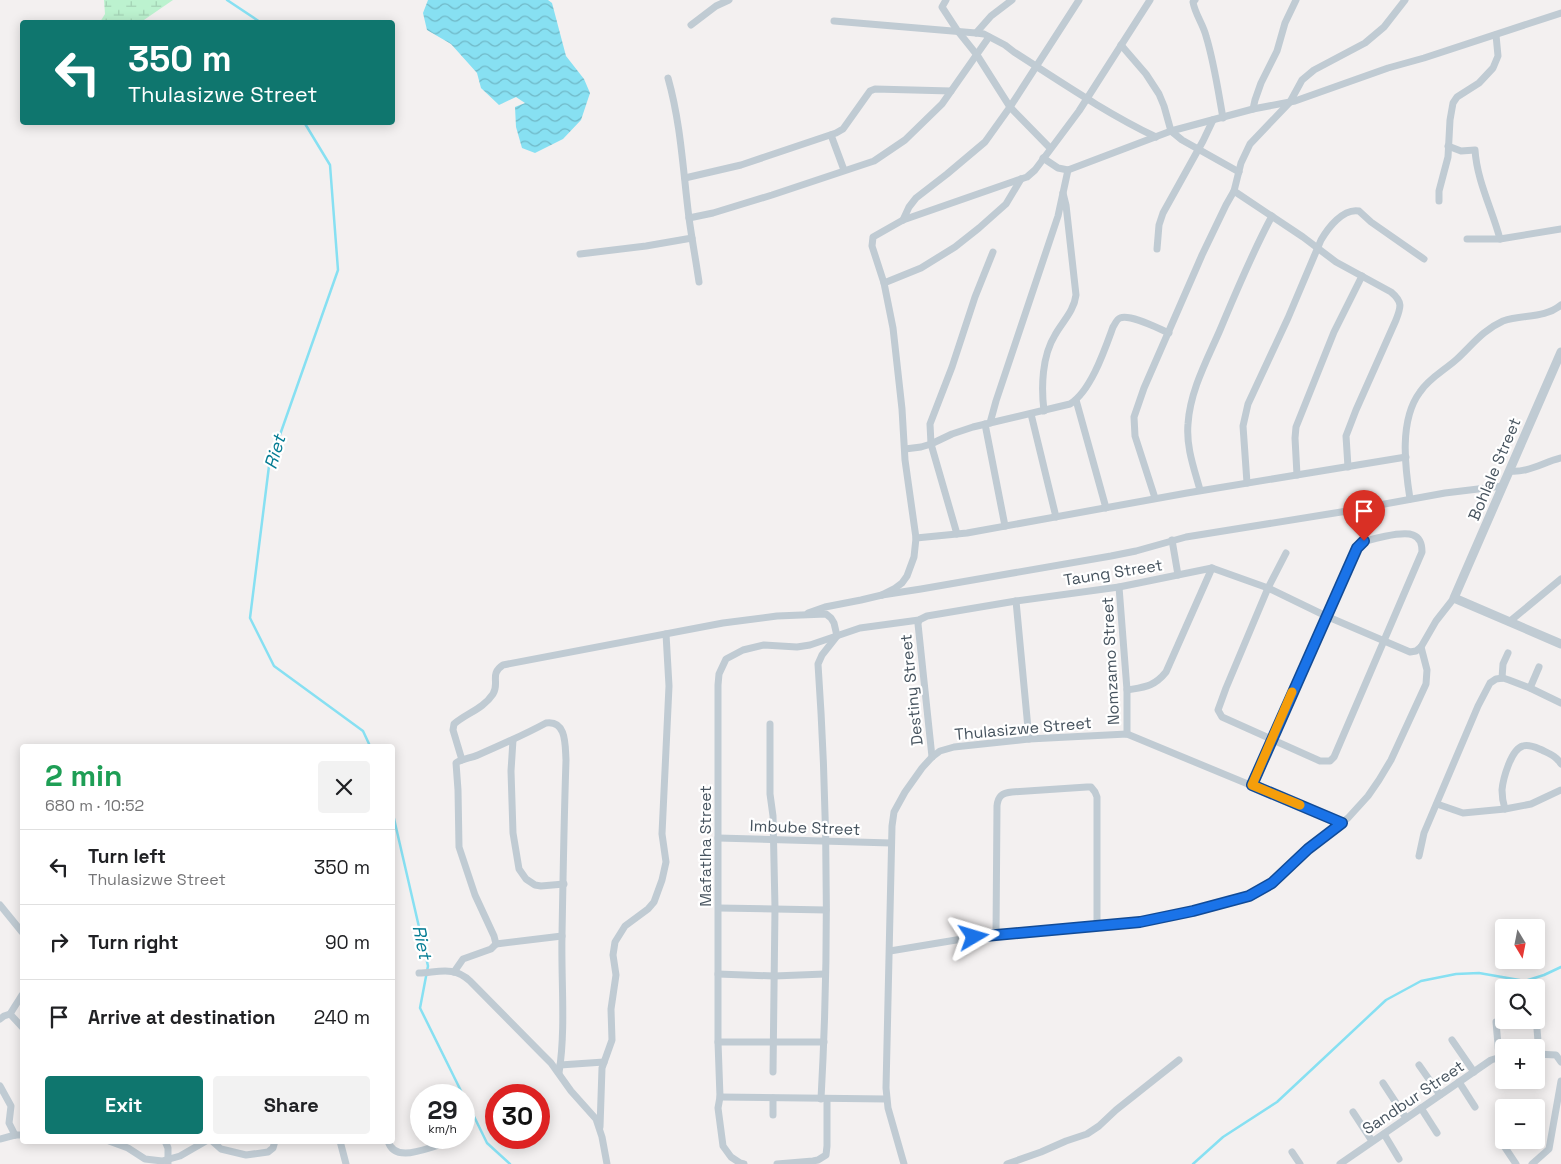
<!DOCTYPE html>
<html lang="en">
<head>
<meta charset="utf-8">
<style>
  body { margin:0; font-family:"Space Grotesk",sans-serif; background:#f2f2f2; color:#202124; height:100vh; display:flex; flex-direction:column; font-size:19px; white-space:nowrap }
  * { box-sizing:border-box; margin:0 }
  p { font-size:16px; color:#757577 }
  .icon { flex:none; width:28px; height:28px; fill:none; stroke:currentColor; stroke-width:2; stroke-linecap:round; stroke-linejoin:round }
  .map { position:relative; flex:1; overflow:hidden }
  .sheet { position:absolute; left:20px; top:744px; width:375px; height:400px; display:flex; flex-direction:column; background:#fff; border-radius:5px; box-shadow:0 2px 12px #0003 }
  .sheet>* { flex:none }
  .guide { position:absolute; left:20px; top:20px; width:375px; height:105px; border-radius:5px; box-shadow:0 2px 12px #0003; background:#0f766e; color:#fff; overflow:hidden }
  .needle { width:32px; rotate:170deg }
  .buttons { position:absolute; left:1495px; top:919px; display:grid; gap:10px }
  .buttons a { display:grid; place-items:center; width:50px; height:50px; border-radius:5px; background:#fff; box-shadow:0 2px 12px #0003; font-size:25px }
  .speed { position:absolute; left:410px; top:1084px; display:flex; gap:10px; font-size:25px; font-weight:700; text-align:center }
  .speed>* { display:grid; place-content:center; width:65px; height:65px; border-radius:50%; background:#fff; box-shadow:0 2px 12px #0003; line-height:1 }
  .speed small { font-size:12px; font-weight:400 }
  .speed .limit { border:8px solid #d22; background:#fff; color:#111 }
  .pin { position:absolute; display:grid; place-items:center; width:42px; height:42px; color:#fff; margin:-51px -21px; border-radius:50% 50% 50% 0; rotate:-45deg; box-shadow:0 0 5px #0007 }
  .pin .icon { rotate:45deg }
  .me { position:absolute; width:55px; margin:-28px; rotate:83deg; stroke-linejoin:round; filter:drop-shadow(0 0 4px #0008) }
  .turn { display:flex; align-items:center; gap:18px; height:105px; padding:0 25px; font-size:22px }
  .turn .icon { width:65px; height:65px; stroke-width:2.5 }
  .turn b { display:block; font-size:35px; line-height:42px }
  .round { display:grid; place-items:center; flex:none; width:52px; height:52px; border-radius:5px; background:#f2f2f2 }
  .headline { display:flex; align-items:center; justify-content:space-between; height:85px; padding:0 25px }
  h1 { font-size:30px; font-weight:700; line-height:38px; color:#1e9e55 }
  .cta { display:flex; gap:10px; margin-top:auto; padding:10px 25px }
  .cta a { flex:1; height:58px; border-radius:5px; background:#0f766e; color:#fff; font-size:20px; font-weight:700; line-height:58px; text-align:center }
  .cta a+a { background:#f2f2f2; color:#202124 }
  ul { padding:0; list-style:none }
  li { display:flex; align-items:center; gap:15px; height:75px; padding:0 25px; border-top:1px solid #e0e0e0 }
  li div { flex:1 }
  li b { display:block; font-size:19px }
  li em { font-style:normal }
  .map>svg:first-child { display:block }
  .wetland { fill:url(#wetland-marsh) }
  .water { fill:url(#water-waves) }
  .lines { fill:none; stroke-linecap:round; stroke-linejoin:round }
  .stream { stroke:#87e0f2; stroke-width:2.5 }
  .minor { stroke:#c0cbd3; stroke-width:7 }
  .tertiary { stroke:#c0cbd3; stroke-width:9 }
  .route-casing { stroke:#114b97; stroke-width:12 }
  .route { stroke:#1a73e8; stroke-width:9 }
  .slow { stroke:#f59e0b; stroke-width:9 }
  .labels { text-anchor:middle; stroke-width:4.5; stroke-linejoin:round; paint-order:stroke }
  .street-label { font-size:16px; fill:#47545f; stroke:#fff }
  .water-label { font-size:18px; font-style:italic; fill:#067d94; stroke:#fff }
</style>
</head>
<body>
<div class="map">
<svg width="1561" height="1164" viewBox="0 0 1561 1164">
  <defs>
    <pattern id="wetland-marsh" width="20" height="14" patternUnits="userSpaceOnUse" patternTransform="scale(1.25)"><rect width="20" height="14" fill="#bcf2cf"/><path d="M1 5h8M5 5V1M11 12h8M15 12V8" fill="none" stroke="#a3d1b4"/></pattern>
    <pattern id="water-waves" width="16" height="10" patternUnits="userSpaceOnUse" patternTransform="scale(1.25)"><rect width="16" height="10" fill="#87e0f2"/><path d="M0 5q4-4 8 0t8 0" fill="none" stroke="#70b8c7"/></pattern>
  </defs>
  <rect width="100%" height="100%" fill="#f3f0f0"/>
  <polygon class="wetland" points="104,0 173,0 141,22 100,22 105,14"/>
  <polygon class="water" points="428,0 548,0 552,3 566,56 584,79 590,93 581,120 563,139 535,153 522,148 516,127 515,107 525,103 516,97 499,105 481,88 477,73 451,44 427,30 423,13"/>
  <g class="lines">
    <g class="stream">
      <polyline points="227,0 260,22"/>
      <polyline points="304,122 330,165 338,270 269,466 250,618 274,666 363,731 370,746"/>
      <polyline points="392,810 428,966 420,1008 463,1095"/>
      <polyline points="464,1096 487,1143 510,1164"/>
      <polyline points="1193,1164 1223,1137 1277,1102 1386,1000 1421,981 1456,974 1479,973 1525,981 1544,975 1561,967"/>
    </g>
    <g class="minor">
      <polyline points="946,0 942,7 957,30 977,55 1010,107 1050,148"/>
      <path d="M1195,0L1193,2C1195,14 1203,24 1206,36C1214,62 1218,90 1223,118"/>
      <path d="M834,21L976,33L984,34L1005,45L1014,52C1061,82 1106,113 1156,137"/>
      <polyline points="691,25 716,6 729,0"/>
      <polyline points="976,33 991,16 1012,0"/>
      <polyline points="1121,45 1146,74 1159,94 1164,106 1171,131 1182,140 1239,172"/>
      <path d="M668,78C681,124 683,171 689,218C692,240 696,261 699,282"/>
      <polyline points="1253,109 1255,100 1261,83 1277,51 1285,23 1296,0"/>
      <polyline points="831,135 844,170"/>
      <path d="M1448,146L1461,151L1475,150C1477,181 1492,209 1500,239"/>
      <polyline points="1043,158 1058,168 1068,170 1171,131 1253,109 1295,101 1388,68 1424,58 1561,13"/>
      <polyline points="685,178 741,165 836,133 843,129 870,91 875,89 951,91"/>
      <path d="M1234,191L1303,237L1336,262L1391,292C1403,302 1401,307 1396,320L1356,410L1346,436L1348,467"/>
      <polyline points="1439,201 1439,191 1448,157 1450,120 1453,103 1457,97 1479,83 1493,68 1498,56 1496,35"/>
      <polyline points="689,218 713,213 772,195 874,161 905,140 942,104 989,37"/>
      <polyline points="903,220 909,207 916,198 947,174 985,142 1010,107 1079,0"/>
      <polyline points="1467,239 1500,239 1561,229"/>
      <polyline points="1157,249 1159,225 1163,213 1203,141 1213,120"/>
      <polyline points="580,254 646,246 692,238"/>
      <polyline points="884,283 921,268 955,247 979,228 1006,204 1021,179"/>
      <polyline points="1076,400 1106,508"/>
      <path d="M1044,411C1041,387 1042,356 1055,335C1063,321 1074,311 1076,295L1066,205L1063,193"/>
      <polyline points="1031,414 1056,517"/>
      <polyline points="990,423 996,401 1058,216 1068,170"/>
      <polyline points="985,424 1005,526"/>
      <path d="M905,449L921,447L931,444L952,434L973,427L1070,404C1091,391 1105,349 1113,327C1115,324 1117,319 1120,318C1131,314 1159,329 1169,333"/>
      <path d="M1510,471C1527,473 1544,462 1561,458"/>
      <polyline points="1297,475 1295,438 1296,427 1334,332 1362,276"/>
      <path d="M1247,483L1243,426L1248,404L1288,318L1321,240C1328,228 1343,208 1359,211L1371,222L1424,259"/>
      <path d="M1200,490C1194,468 1186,447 1188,424C1190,391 1207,360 1220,330C1236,292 1252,253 1272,216"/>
      <polyline points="1155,498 1135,436 1134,417 1144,388 1202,255 1226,205 1234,191 1241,163 1250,144 1290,102 1302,80 1314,70 1365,43 1384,27 1405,0"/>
      <path d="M1410,499C1405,467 1399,420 1420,392C1429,378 1445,370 1457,359C1473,344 1483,330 1503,321C1523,314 1544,319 1561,305"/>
      <polyline points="957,534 931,444 930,424 952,367 975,297 993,252"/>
      <polyline points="916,538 967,533 1187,493 1406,457"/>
      <polyline points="1172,540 1178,575"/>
      <polyline points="1119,587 1127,690 1127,734"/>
      <polyline points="882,595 894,589 902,583 907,576 914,557 916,538 905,460 902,409 893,328 884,283 872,246 873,237 903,220 1015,181 1027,177 1035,170 1079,111 1150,0"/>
      <polyline points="1016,601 1029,739"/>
      <polyline points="808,613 825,607 861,600 882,595 921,589 1111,556 1136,551 1186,537 1341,512 1445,493 1503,486"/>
      <polyline points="919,620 918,624 932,757"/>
      <polyline points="1509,622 1561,579"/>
      <polyline points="1502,678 1503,664 1508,653"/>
      <polyline points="1530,688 1539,667"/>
      <path d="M1127,690C1144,687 1154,687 1166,672L1212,568"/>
      <polyline points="770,724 770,794 773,816 775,908 773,1072"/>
      <polyline points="513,740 511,771 513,833 519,869 526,879 535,885 541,886 564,884"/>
      <path d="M462,760L453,730L454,724C467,713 483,709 493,694C500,683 489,674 503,665L723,623L777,616L826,614L831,618L834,623L837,636L822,655L818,664C828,809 829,955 821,1099"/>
      <path d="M1252,785L1358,545C1367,539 1403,531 1413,535C1421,538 1422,545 1422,552L1334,757L1330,761H1320L1222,717L1218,710L1226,688L1268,588L1286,553"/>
      <polyline points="1437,804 1463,813 1505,809 1531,804 1561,790"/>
      <path d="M1505,809C1503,803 1502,796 1502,790C1503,779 1511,749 1523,746C1530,744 1537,748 1542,750C1550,754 1556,756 1561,764"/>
      <polyline points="718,838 891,843"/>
      <polyline points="1419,856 1424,833 1478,706 1490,683 1496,679 1503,678 1509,680 1530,688 1561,703"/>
      <polyline points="0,905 22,932"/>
      <polyline points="719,908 826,910"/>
      <path d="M996,934L997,806C998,796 1002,793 1012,792L1087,787H1091L1095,792L1097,797V925"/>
      <polyline points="496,944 562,936"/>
      <polyline points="890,951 974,937 1140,922 1193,911 1249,896 1271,883 1308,849 1348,818 1368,796 1379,780 1391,760 1426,684 1427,670 1421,647"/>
      <path d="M454,972L463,959L491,949L496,944L494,936L475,895L459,847L458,790L456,763C461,759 471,758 478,755C501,745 524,735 546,723C567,720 565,746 566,760C564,819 563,877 562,936C561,982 566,1028 559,1073"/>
      <path d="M419,973C440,972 454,966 470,981L542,1054L551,1063L571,1091L596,1119L602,1137L607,1164"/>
      <polyline points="718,974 774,976 825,974"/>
      <polyline points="10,1014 22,1027"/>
      <polyline points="1536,1017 1539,1053"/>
      <polyline points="0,1019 4,1016 10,1014 22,995"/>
      <polyline points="1496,1022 1499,1056"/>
      <polyline points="1452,1040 1474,1072"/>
      <polyline points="718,1042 824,1042"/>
      <polyline points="1536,1054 1556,1055 1561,1062"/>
      <polyline points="560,1065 604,1062"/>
      <polyline points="1419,1065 1440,1095"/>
      <polyline points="1459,1082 1475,1107"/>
      <polyline points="1383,1083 1406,1118"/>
      <polyline points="0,1086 11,1106 9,1123 15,1135"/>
      <polyline points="720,1097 886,1099"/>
      <polyline points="1421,1108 1437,1133"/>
      <polyline points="1353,1112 1372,1141"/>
      <polyline points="773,1115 773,1098"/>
      <polyline points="600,1127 602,1068 612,1040 611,1009 616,975 613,955 615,942 625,926 648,909 654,902 662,880 666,862 662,834 669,686 666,634"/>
      <polyline points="1384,1134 1399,1159"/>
      <polyline points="0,1139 15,1135 22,1135"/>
      <polyline points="109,1141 128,1148 145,1159 162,1161 180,1156 206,1141"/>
      <polyline points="165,1141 168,1148 168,1163"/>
      <polyline points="212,1141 221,1149 246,1155 268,1152 273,1148 275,1141"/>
      <polyline points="340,1141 346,1164"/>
      <path d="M388,1141C394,1162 422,1150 436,1146"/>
      <polyline points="1504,1146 1516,1164"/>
      <polyline points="1292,1152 1300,1164"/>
      <polyline points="744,1164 740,1163 731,1157 723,1146 718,1108 720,1097 718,1042 718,685 719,674 726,659 743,650 764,645 797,647 810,645 860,628 919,620 927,616 1016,601 1119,587 1212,568 1268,588 1326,616 1410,652 1416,651 1421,647 1436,621 1454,598"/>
      <polyline points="777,1164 813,1161 818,1160 826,1155 827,1146 827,1099"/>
      <polyline points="904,1164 888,1108 886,1088 892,826 894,812 905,792 922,768 932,757 940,751 954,747 1029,739 1127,734 1342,823"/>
      <polyline points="1007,1164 1041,1152 1066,1141 1087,1134 1099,1126 1116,1110 1179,1060"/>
      <polyline points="1340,1164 1491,1060 1504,1056"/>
      <polyline points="1532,1164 1549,1149 1561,1081"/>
    </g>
    <polyline class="tertiary" points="1561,352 1454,598 1561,644"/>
  </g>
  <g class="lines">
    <defs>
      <polyline id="route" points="974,937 1140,922 1193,911 1249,896 1272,883 1308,849 1342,823 1252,785 1357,548 1364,541"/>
    </defs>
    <use href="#route" class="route-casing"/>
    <use href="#route" class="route"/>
    <polyline class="slow" points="1292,692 1252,785 1300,805"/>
  </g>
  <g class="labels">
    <g class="street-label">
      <text transform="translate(1494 469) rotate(-67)" y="6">Bohlale Street</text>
      <text transform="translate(1113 572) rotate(-9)" y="6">Taung Street</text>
      <text transform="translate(1110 661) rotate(-93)" y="6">Nomzamo Street</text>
      <text transform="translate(911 690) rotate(-96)" y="6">Destiny Street</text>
      <text transform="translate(1023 728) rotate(-5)" y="6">Thulasizwe Street</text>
      <text transform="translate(805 827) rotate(2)" y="6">Imbube Street</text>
      <text transform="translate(705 846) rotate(-90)" y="6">Mafatlha Street</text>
      <text transform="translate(1413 1097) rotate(-34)" y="6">Sandbur Street</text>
    </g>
    <g class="water-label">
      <text transform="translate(275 452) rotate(-73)" y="6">Riet</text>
      <text transform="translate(422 942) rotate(78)" y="6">Riet</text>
    </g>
  </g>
</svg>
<div class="buttons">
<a><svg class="needle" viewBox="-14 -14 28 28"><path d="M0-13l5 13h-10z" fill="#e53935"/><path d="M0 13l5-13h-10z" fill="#757577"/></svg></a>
<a><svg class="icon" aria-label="search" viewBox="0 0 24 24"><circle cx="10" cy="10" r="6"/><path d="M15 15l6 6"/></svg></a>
<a>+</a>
<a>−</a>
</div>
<div class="speed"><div>29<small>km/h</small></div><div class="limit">30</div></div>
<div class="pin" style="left:1364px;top:541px;background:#d93025"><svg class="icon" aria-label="arrive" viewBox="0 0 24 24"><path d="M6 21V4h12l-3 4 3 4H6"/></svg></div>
<svg class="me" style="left:974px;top:937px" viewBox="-20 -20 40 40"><path d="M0-17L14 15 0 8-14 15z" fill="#1a73e8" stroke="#fff" stroke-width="4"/></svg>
<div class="guide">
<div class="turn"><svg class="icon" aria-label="left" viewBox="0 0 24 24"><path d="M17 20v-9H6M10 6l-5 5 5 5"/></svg><div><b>350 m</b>Thulasizwe Street</div></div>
</div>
<section class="sheet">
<div class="headline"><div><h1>2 min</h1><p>680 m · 10:52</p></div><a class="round"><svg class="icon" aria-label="close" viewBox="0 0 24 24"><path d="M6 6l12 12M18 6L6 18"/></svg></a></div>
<ul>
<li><svg class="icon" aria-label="left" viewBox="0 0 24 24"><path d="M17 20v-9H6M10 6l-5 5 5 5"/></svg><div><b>Turn left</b><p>Thulasizwe Street</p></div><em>350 m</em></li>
<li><svg class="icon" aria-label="right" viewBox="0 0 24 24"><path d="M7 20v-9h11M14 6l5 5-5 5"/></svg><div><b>Turn right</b></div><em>90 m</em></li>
<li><svg class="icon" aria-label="arrive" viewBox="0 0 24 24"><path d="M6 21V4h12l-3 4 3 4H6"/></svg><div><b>Arrive at destination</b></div><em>240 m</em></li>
</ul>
<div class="cta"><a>Exit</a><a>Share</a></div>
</section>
</div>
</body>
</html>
